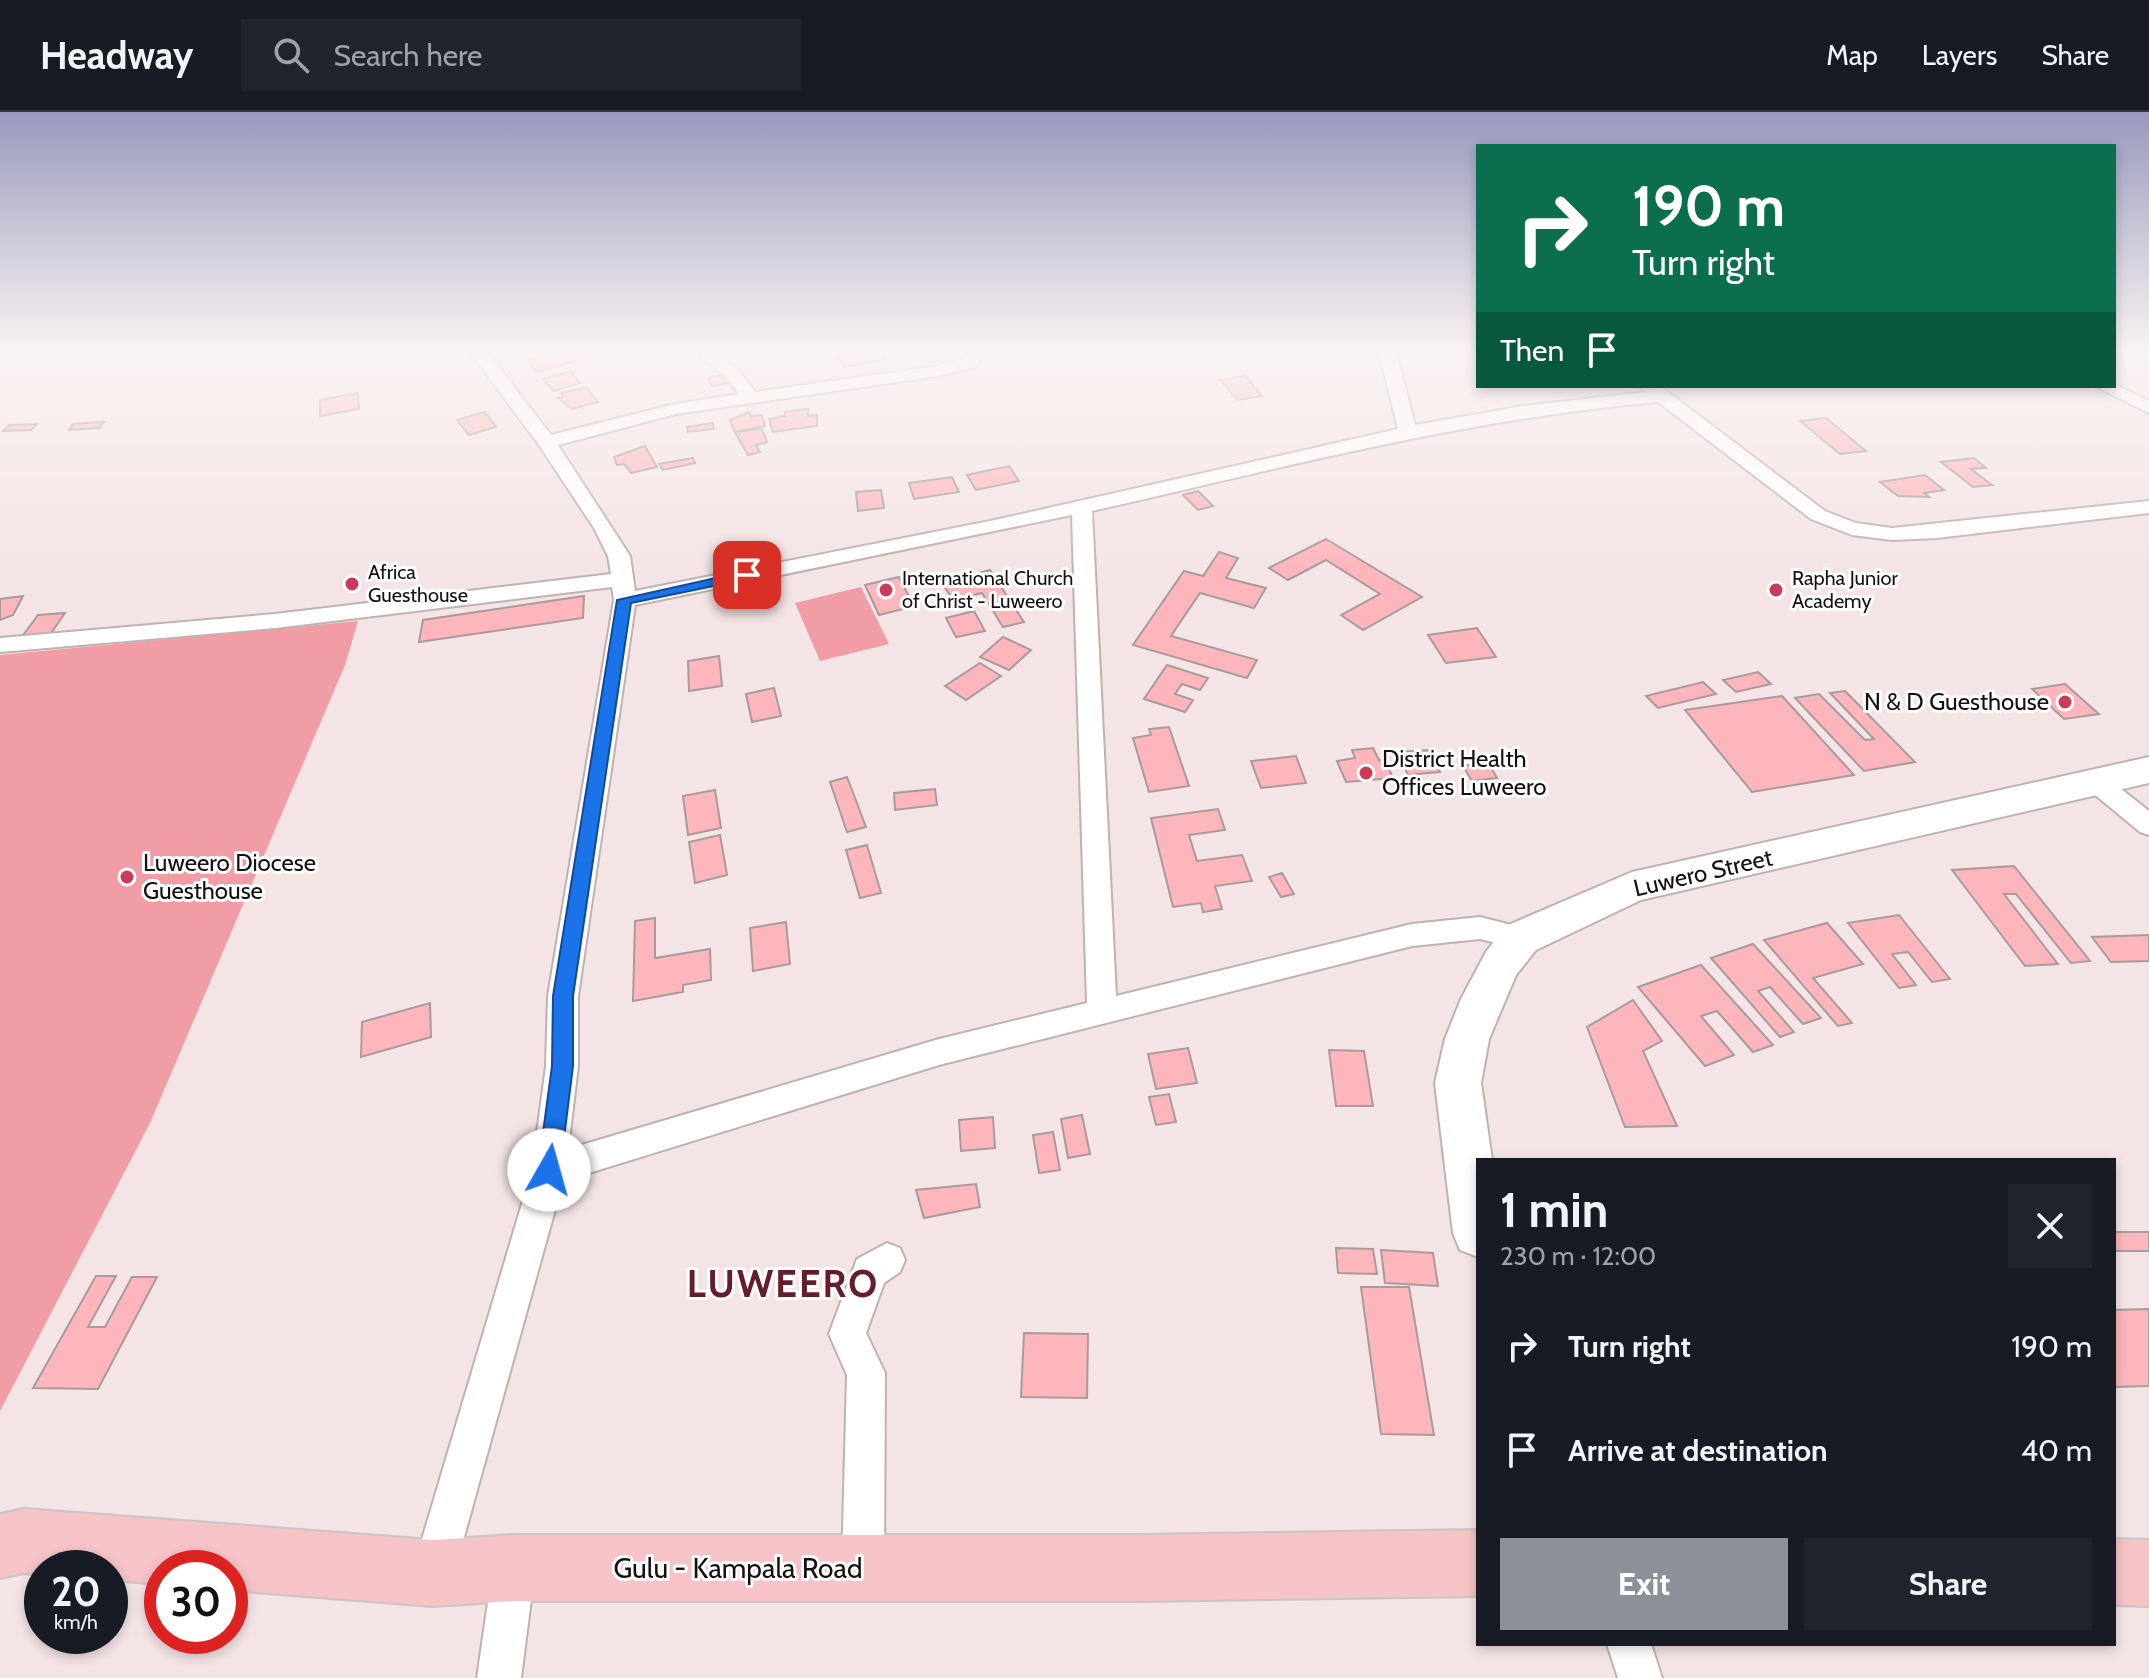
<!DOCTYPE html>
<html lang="en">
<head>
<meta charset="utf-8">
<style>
  body { margin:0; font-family:Cabin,sans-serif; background:#20242c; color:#f1f3f6; height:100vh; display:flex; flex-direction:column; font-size:30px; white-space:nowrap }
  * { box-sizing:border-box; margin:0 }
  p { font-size:26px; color:#9ea1a6 }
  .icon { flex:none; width:44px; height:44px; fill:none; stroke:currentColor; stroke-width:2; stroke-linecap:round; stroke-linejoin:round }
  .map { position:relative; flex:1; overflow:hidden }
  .panel { position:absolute; left:1476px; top:1046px; width:640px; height:488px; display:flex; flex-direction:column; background:#171b24; border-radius:0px; box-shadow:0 4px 12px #0003 }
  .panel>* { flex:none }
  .banner { position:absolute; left:1476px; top:32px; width:640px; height:244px; border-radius:0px; box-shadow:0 4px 12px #0003; background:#0b6e4f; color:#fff; overflow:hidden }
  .speed { position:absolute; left:24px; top:1438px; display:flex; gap:16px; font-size:40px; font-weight:700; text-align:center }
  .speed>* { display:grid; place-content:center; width:104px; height:104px; border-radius:50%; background:#171b24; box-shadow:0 4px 12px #0003; line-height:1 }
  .speed small { font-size:20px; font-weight:400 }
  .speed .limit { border:12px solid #d22; background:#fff; color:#111 }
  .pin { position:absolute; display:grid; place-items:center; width:68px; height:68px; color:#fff; margin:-34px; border-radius:16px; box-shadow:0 4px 12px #0006 }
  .me { position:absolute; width:88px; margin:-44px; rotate:7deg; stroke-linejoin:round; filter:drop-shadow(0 0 6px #0008) }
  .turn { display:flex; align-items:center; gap:28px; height:168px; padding:0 24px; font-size:36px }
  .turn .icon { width:104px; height:104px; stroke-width:2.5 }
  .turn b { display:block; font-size:56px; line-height:68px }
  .then { display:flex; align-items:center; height:76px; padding:0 24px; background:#0003; gap:16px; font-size:30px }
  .round { display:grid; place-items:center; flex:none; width:84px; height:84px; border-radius:0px; background:#20242c }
  .overview { display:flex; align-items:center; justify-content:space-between; height:136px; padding:0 24px }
  h1 { font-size:48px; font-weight:800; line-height:60px }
  .action { display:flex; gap:16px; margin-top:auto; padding:16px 24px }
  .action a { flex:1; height:92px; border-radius:0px; background:#8c9099; color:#fff; font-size:32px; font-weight:800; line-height:92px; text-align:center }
  .action a+a { background:#20242c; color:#f1f3f6 }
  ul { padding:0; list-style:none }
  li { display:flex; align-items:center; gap:24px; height:104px; padding:0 24px }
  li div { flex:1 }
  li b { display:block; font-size:30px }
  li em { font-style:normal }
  header { display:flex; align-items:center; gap:48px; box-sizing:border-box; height:112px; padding:0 40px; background:#171b24; border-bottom:2px solid #363941 }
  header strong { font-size:38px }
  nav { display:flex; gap:44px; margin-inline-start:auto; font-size:28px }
  .search { width:560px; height:72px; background:#20242c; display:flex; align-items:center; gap:20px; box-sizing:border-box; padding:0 28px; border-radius:0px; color:#9ea1a6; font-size:30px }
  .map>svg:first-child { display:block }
  .green { fill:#f09da6 }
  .building { fill:#fcb6bc; stroke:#a99a9c; stroke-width:2 }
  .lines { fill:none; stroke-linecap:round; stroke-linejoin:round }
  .street-casing { stroke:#c0b1b2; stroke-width:4 }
  .secondary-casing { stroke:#c0b1b2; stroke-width:4 }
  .primary-casing { stroke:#c7c6c6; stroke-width:4 }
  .street { fill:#fff; fill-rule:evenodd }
  .secondary { fill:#fff; fill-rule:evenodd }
  .primary { fill:#f5c3c8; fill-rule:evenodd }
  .route { fill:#1a73e8; stroke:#114b97; stroke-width:2 }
  .poi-dot { fill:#ca3a59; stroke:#fff; stroke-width:3 }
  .labels { text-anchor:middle; stroke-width:6; stroke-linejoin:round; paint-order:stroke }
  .far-poi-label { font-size:20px; fill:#161111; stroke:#fff; text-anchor:start }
  .poi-label { font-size:24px; fill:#161111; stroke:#fff; text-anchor:start }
  .street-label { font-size:24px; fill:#161111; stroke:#fff }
  .near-street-label { font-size:28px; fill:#161111; stroke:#fff }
  .near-district-label { font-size:38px; font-weight:bold; letter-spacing:2px; fill:#631d2b; stroke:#fff }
</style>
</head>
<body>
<header>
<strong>Headway</strong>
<div class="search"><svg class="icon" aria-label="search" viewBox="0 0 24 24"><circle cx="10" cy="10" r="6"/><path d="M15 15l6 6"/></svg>Search here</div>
<nav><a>Map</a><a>Layers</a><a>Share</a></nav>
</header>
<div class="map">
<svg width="2149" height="1566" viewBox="0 0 2149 1566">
  <rect width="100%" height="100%" fill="#f4e4e5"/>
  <g class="green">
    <polygon points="861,475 889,532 820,549 795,491"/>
    <polygon points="358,509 345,553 150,1011 0,1299 0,543"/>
  </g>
  <g class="building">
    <polygon points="562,240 587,240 592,244 538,260 527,248"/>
    <polygon points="863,240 880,240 885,247 845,255 838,245"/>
    <polygon points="570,259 580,271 554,279 543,267"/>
    <polygon points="726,262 730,270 712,274 708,266"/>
    <polygon points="1245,264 1262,284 1238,288 1220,268"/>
    <polygon points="586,275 598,290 572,297 558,286 563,285 561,281"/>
    <polygon points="358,281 359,297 320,304 320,288"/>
    <polygon points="808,297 808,304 817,303 817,314 773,320 769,307 785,304 785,300"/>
    <polygon points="485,300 496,315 469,323 457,308"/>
    <polygon points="749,300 751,304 762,303 765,314 735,320 730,308"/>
    <polygon points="1826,306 1866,339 1840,342 1800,309"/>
    <polygon points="104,310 99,316 69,318 73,312"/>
    <polygon points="713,311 714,317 688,320 687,315"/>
    <polygon points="37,312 31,318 3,319 9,313"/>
    <polygon points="762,317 767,330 756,333 760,340 748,343 735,320"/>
    <polygon points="645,334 657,355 631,361 624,352 617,353 614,345"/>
    <polygon points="693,346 695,351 663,358 659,352"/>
    <polygon points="1974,346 1986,356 1971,357 1992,373 1973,375 1941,350"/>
    <polygon points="1009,354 1019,369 976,378 967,363"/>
    <polygon points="1925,363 1944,378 1924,381 1929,385 1898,384 1880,370"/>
    <polygon points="952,365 959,380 914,387 909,371"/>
    <polygon points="881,378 884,396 858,399 856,380"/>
    <polygon points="1198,379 1213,394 1198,398 1183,383"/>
    <polygon points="1326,427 1422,485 1363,518 1341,503 1380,482 1326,448 1288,468 1269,456"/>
    <polygon points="1219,440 1238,446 1226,466 1266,476 1254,496 1200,481 1171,524 1257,548 1247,566 1133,533 1184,459 1203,464"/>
    <polygon points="990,458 1024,510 1003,515 982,481 953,488 942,471"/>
    <polygon points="899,465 914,494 879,503 865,473"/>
    <polygon points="23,484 13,503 0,508 0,487"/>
    <polygon points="584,484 583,506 419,530 423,508"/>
    <polygon points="974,499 985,519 956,525 946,506"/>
    <polygon points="65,501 49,524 21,526 38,503"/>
    <polygon points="1477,516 1496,545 1446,551 1428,523"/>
    <polygon points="1003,525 1031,538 1009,558 980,545"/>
    <polygon points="719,544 722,574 689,579 688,549"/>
    <polygon points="980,551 1001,564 966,588 945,574"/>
    <polygon points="1167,553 1208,566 1200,578 1182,572 1175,582 1193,588 1185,600 1144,587"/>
    <polygon points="1758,560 1771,572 1736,580 1723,568"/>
    <polygon points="1703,570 1716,582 1658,596 1646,584"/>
    <polygon points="2065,572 2099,602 2064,607 2032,577"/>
    <polygon points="774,576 781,604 752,610 746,582"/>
    <polygon points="1845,579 1915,650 1864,659 1795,586 1819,582 1865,628 1874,627 1830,581"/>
    <polygon points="1782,584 1854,663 1752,680 1685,598"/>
    <polygon points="1169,615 1189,674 1149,680 1133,626 1151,623 1149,617"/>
    <polygon points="1373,636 1379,648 1385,648 1393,666 1346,670 1337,649 1355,646 1352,638"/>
    <polygon points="1430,638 1440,660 1408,663 1398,640"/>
    <polygon points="1296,644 1306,671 1261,676 1251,649"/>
    <polygon points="1488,650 1497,666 1472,669 1463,654"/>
    <polygon points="847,665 866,715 847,720 830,670"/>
    <polygon points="935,677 937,693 895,698 894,681"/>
    <polygon points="715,678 721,716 688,723 683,684"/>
    <polygon points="1218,697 1225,718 1189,723 1197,749 1242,743 1252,769 1215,774 1222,797 1203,800 1201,791 1173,795 1151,706"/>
    <polygon points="720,723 727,763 695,771 689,730"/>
    <polygon points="867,733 881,781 860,786 846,738"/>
    <polygon points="2014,754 2090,849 2071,851 2016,782 2004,782 2058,852 2025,854 1952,758"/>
    <polygon points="1282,761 1294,782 1281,785 1269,765"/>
    <polygon points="1899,803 1950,867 1932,870 1908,840 1892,842 1916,873 1899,876 1848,811"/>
    <polygon points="655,806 655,846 710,837 711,868 683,873 683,880 633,889 635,809"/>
    <polygon points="786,810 790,852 753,859 750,816"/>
    <polygon points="1827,811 1863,852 1813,866 1852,911 1838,914 1764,828"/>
    <polygon points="2149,823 2149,849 2111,850 2092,825"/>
    <polygon points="1753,832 1821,906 1803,912 1770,875 1758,879 1794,920 1780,925 1711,846"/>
    <polygon points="1701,853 1773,933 1753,940 1717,899 1701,904 1734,943 1705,954 1638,875"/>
    <polygon points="1633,888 1662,929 1643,939 1677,1014 1625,1015 1587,915"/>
    <polygon points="430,891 431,925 361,945 362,910"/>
    <polygon points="1188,936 1197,971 1156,977 1148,942"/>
    <polygon points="1329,938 1364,939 1373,994 1336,994"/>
    <polygon points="1169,982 1176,1010 1156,1013 1149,985"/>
    <polygon points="1082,1003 1090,1042 1068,1046 1061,1007"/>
    <polygon points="993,1005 995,1036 961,1039 959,1008"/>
    <polygon points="1053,1020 1060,1058 1039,1061 1033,1023"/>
    <polygon points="976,1072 980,1095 924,1106 916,1078"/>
    <rect x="2114" y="1120" width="35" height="19"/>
    <polygon points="1336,1136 1373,1137 1377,1162 1338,1161"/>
    <polygon points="1381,1138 1433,1141 1438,1174 1385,1171"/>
    <polygon points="96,1164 116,1164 88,1215 105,1215 132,1165 157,1165 98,1277 33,1276"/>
    <polygon points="1361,1175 1409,1175 1434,1323 1381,1322"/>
    <polygon points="2149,1197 2149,1274 2114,1275 2114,1198"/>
    <polygon points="1024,1221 1088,1222 1087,1286 1021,1285"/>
  </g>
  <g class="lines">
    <defs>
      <g id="street">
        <path d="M470,240H487L551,323L675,292L739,282L726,264L702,247V240C727,240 741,261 755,280L938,254L963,247L969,240H986L975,255L939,264L676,302L558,333L630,444L635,479L995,408L1398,317L1379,240H1396L1415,313L1523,294L1646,280L1640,274H1660L1825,399L1856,411L1892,416L2149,389V401L1937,426L1892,428L1852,423L1811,407L1658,290C1465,307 1281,356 1092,399L1116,884L1412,812L1480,805L1531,818L1535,826L1531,834L1521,837L1480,827L1412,834L939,953L563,1069L454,1461L448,1476L433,1482L418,1476L412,1461L532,1058L546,954L548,884L614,488L612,475L275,516L0,540V526L275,502L611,462L608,444L594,416L539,333ZM1072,403L1087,891L939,927L568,1037L578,954V884L635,493Z"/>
        <polygon points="2114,240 2128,240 2114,246"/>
        <polygon points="2114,272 2149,289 2149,301 2095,274"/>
        <polygon points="2097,662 2106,665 2149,699 2149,723 2140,720 2088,677 2084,671 2088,665"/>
        <polygon points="887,1131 900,1136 905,1148 900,1160 884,1171 866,1221 885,1261 884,1456 878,1471 863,1477 848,1471 842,1456 847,1263 829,1222 857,1147"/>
        <polygon points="514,1435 529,1441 535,1456 521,1566 477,1566 493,1456 499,1441"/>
        <polygon points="1607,1532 1651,1532 1662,1566 1618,1566"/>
      </g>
      <polygon id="secondary" points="2149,645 2149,671 1641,788 1536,838 1516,863 1489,927 1481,971 1492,1048 1478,1048 1478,1145 1460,1138 1453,1121 1435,971 1445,927 1461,887 1486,840 1506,814 1632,760"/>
      <g id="primary">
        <polygon points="24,1397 433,1428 514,1423 1136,1423 1478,1418 1478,1484 1136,1489 514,1489 433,1494 230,1478 230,1456 162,1456 162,1472 110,1468 110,1456 42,1456 42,1463 24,1461 0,1466 0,1402"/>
        <polygon points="2114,1427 2149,1428 2149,1494 2114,1493"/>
      </g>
    </defs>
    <use href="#street" class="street-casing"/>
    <use href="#secondary" class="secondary-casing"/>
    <use href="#primary" class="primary-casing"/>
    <use href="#street" class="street"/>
    <use href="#secondary" class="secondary"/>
    <use href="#primary" class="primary"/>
  </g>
  <linearGradient id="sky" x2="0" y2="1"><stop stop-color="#9899bc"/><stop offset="0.52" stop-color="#faf3f3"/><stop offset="1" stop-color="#faf3f3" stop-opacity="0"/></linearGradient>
  <rect width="2149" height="459" fill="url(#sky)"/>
  <polygon class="route" points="747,459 754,463 752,466 631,491 573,884 573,954 560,1058 557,1065 549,1068 542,1065 538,1058 552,954 553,884 617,488"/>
  <g class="poi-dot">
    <circle cx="352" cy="472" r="8"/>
    <circle cx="886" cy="478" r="8"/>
    <circle cx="1776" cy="478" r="8"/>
    <circle cx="2065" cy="590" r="8"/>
    <circle cx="1366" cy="661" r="8"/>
    <circle cx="127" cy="765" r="8"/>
  </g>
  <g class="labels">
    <g class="far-poi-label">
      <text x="368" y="467">Africa<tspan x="368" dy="23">Guesthouse</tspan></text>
      <text x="902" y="473">International Church<tspan x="902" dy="23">of Christ - Luweero</tspan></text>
      <text x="1792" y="473">Rapha Junior<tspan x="1792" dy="23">Academy</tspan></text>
    </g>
    <g class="poi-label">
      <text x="2049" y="598" text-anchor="end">N &amp; D Guesthouse</text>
      <text x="1382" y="655">District Health<tspan x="1382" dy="28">Offices Luweero</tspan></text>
      <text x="143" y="759">Luweero Diocese<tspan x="143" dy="28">Guesthouse</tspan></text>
    </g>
    <g class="street-label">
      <text transform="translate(1703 761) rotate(-13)" y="8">Luwero Street</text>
    </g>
    <g class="near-street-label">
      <text x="738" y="1466">Gulu - Kampala Road</text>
    </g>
    <g class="near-district-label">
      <text x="783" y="1185">LUWEERO</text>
    </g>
  </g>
</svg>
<div class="speed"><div>20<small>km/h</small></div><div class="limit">30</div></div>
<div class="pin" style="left:747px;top:463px;background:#d93025"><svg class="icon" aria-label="arrive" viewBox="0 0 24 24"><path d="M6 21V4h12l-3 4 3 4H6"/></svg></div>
<svg class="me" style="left:549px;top:1058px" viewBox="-20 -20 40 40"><circle r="19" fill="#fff"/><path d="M0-13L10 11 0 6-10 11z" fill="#1a73e8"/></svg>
<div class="banner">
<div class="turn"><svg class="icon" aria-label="right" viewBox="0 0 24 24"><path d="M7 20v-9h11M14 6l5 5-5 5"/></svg><div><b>190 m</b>Turn right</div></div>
<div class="then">Then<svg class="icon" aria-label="arrive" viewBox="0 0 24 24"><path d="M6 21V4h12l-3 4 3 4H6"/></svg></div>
</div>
<section class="panel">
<div class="overview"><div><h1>1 min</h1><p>230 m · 12:00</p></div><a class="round"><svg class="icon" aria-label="close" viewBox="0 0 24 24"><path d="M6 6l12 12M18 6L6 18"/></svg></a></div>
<ul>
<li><svg class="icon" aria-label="right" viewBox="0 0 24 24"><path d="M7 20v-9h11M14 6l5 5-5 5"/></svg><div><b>Turn right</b></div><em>190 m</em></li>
<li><svg class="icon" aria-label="arrive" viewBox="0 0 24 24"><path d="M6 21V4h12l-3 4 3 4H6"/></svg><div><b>Arrive at destination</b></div><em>40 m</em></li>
</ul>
<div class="action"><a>Exit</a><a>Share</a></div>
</section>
</div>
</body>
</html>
